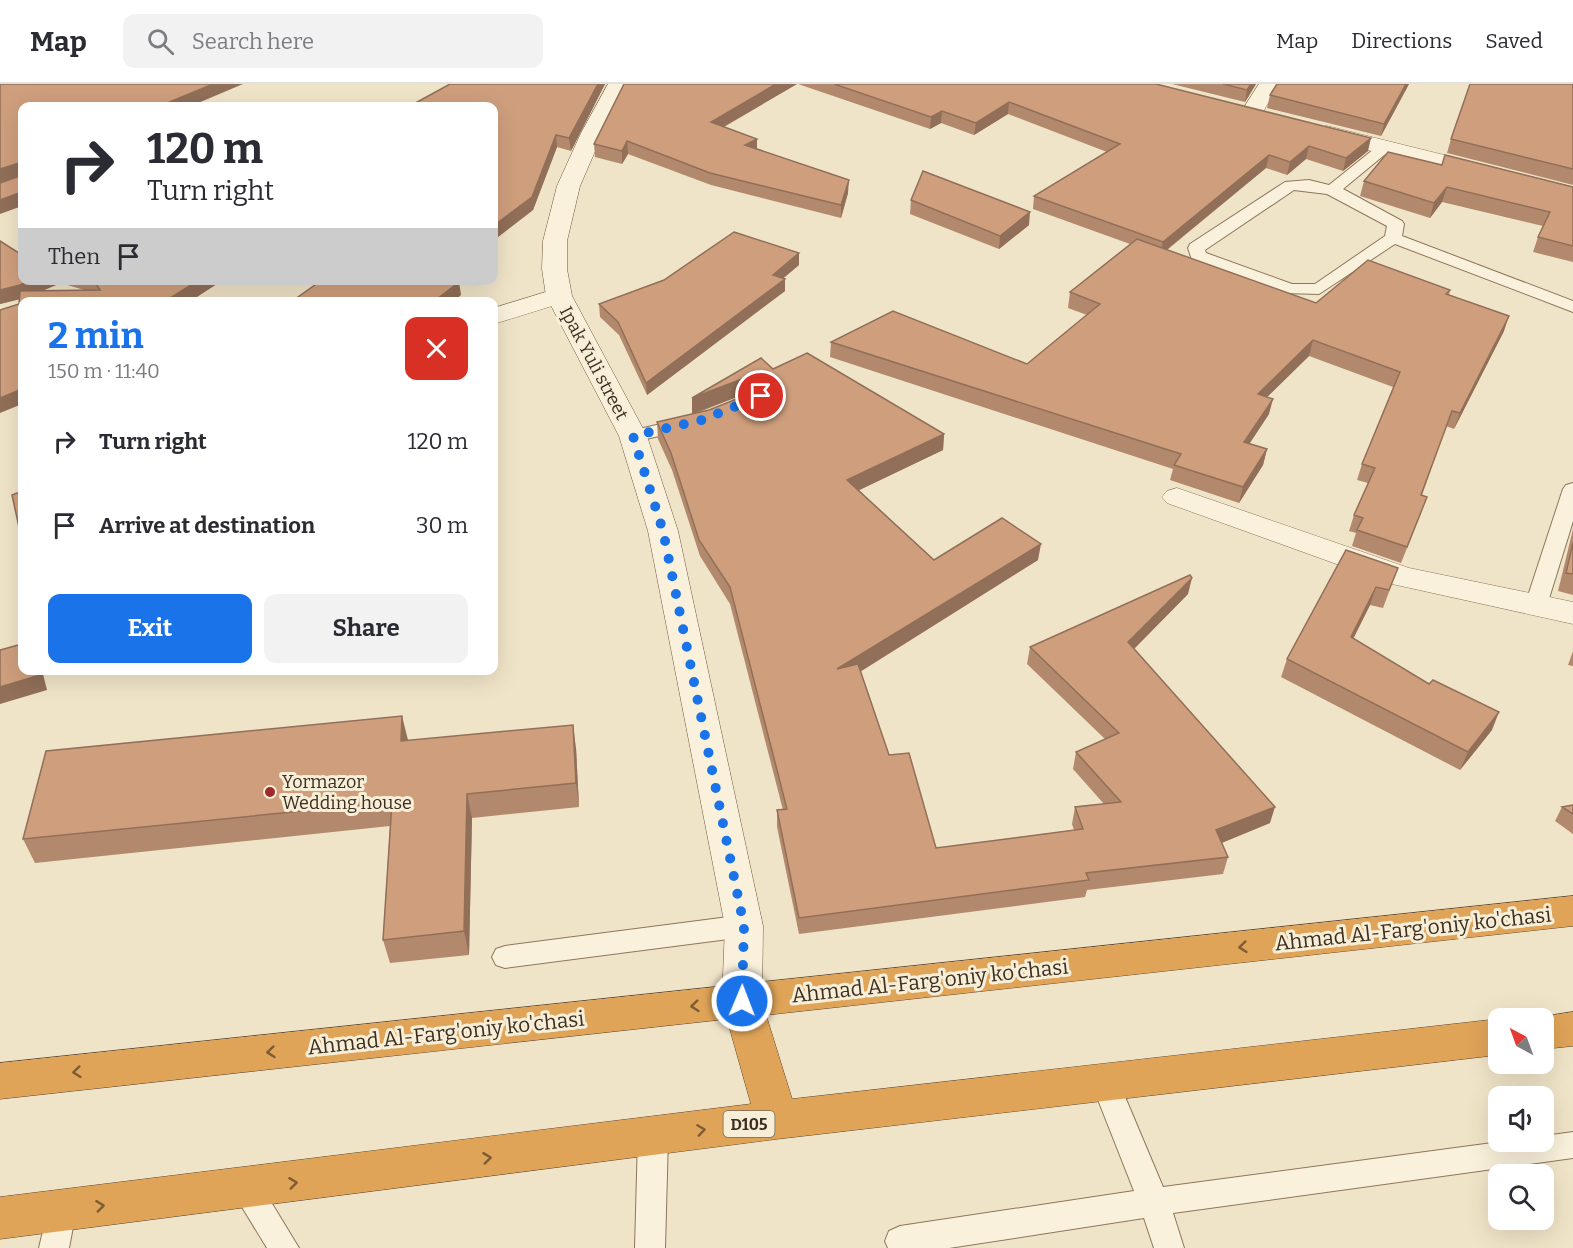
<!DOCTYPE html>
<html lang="en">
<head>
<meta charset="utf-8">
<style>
  body { margin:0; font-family:Bitter,serif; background:#f2f2f3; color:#2b2b33; height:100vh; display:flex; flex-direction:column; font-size:22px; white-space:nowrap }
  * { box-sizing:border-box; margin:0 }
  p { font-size:20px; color:#7c7c81 }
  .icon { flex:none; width:33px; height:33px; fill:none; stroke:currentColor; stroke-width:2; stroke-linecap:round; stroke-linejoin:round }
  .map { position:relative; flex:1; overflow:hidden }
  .details { position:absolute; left:18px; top:213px; width:480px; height:378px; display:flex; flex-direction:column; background:#fff; border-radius:12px; box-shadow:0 6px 24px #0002 }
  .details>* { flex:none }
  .banner { position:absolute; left:18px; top:18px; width:480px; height:183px; border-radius:12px; box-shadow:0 6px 24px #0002; background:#fff; color:#2b2b33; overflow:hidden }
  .needle { width:39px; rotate:319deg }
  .tools { position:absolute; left:1488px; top:924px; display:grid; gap:12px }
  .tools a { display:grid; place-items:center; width:66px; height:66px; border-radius:12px; background:#fff; box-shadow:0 6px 24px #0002; font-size:30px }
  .pin { position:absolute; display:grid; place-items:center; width:51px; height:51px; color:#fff; margin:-26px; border:3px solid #fff; border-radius:50%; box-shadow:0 2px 6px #0007 }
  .me { position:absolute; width:66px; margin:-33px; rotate:1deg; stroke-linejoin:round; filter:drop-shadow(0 0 4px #0008) }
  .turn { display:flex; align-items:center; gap:21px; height:126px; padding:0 30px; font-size:27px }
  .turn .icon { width:78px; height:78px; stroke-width:2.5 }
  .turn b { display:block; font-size:42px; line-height:51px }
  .then { display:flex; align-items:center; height:57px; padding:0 30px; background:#0003; gap:12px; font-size:22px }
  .round { display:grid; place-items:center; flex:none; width:63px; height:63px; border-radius:12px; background:#f2f2f3 }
  .headline { display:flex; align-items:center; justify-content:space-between; height:102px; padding:0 30px }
  h1 { font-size:36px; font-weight:700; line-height:45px; color:#1a73e8 }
  .button { display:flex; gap:12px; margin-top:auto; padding:12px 30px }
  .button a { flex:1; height:69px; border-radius:12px; background:#1a73e8; color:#fff; font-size:24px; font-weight:700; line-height:69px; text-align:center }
  .button a+a { background:#f2f2f3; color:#2b2b33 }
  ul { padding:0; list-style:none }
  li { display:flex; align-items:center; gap:18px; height:84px; padding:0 30px }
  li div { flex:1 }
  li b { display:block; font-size:22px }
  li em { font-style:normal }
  header { display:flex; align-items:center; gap:36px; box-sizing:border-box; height:84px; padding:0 30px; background:#fff; border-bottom:2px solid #e1e1e2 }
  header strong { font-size:28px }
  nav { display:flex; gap:33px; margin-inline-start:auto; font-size:21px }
  .search { width:420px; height:54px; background:#f2f2f3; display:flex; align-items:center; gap:15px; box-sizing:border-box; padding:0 21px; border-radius:12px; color:#7c7c81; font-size:22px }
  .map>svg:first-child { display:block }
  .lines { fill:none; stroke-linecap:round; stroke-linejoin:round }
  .lane-casing { stroke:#8d765c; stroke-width:2 }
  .street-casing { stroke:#8d765c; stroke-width:1 }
  .secondary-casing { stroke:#6f573f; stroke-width:1 }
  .highway-casing { stroke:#5b4430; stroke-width:1 }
  .lane { fill:#faf1dc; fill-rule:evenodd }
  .street { fill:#faf1dc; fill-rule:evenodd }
  .secondary { fill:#faf1dc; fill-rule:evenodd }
  .highway { fill:#e0a458; fill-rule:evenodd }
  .wall { fill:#b2896c; fill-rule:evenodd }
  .shaded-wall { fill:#916f58 }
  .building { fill:#cf9f7d; stroke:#916f58; stroke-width:1.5 }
  .oneway { stroke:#7e5d36 }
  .route { stroke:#1a73e8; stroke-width:10; stroke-dasharray:0 18 }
  .poi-dot { fill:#9e2a2b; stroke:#f7eed8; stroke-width:2 }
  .labels { text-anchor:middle; stroke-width:6; stroke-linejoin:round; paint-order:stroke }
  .shield { fill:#f7eed8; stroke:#756857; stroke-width:1.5 }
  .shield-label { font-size:16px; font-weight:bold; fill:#3d2e20 }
  .street-label { font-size:18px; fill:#3d2e20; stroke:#f7eed8 }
  .poi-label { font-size:18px; fill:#3d2e20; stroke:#f7eed8; text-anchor:start }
  .near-street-label { font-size:21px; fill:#3d2e20; stroke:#f7eed8 }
</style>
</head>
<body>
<header>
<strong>Map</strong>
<div class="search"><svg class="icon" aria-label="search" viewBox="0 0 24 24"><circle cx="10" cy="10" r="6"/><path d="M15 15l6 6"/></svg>Search here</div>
<nav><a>Map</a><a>Directions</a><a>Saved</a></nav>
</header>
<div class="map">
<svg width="1573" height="1164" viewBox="0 0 1573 1164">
  <rect width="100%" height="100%" fill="#f0e4c8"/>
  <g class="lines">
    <defs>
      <g id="lane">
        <path d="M1384,59L1389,61L1392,64L1389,67L1343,105L1402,137L1404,140L1402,152L1573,217V228L1395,160L1319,210L1284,209L1192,176L1188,164L1190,160L1285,98L1309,96L1329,101L1379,61ZM1294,106L1327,110L1387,142L1385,152L1315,200H1292L1206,169L1205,166Z"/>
        <polygon points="687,334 694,336 697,340 694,344 633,358 623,352 626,348"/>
        <polygon points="1573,399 1573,437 1547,521 1544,526 1536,528 1528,526 1525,521 1563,405 1566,401"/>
        <polygon points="744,831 753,834 757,842 753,850 744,853 505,884 496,881 492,873 496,865 505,862"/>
        <polygon points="1105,986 1115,989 1163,1103 1500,1058 1544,1058 1544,1052 1573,1048 1573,1074 1173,1129 1184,1164 1154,1164 1144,1134 949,1164 888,1164 885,1157 889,1147 900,1142 1134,1107 1091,998 1095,989"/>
        <polygon points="653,1040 663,1044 668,1053 665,1164 635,1164 638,1053 643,1044"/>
        <polygon points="246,1091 257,1095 299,1164 267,1164 231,1105 235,1095"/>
        <polygon points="61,1113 72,1117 76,1127 69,1164 39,1164 50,1117"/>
      </g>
      <g id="street">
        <polygon points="1259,0 1279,0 1260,33 1244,33 1241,28"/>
        <polygon points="1327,42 1573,103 1573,117 1319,54 1316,49 1319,44"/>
        <polygon points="559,204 568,207 572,212 568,217 494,240 494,224"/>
        <polygon points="1177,404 1409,484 1573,518 1573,540 1392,500 1167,419 1162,413 1167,407"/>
      </g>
      <polygon id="secondary" points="608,0 628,0 603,49 580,102 567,157 567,185 572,212 647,352 678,447 763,842 762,917 756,929 742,934 728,929 722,917 725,842 648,447 619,352 546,212 542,185 543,157 557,102 581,49"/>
      <g id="highway">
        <polygon points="1573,812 1573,842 766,931 792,1015 1498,935 1498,971 777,1055 0,1155 0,1113 751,1020 727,935 0,1015 0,979"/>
        <polygon points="1573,928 1573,962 1544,965 1544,934 1533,934"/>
      </g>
    </defs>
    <use href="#lane" class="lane-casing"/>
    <use href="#street" class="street-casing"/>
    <use href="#secondary" class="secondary-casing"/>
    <use href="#highway" class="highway-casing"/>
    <use href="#lane" class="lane"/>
    <use href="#street" class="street"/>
    <use href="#secondary" class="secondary"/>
    <use href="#highway" class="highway"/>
  </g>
  <g class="wall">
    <polygon points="605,0 571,67 557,63 533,126 498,153 494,152 494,22"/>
    <polygon points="624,0 797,0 724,43 757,65 848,109 841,134 711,101 628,70 622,80 595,73 594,60"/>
    <polygon points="798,0 1156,0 1368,67 1343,87 1306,75 1287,91 1266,84 1167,166 1316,219 1450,206 1449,211 1504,247 1454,345 1446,342 1422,411 1421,429 1401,479 1352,462 1356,449 1349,447 1354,431 1368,399 1357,396 1362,380 1393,303 1309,272 1267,313 1269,330 1249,360 1267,365 1263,381 1239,419 1170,396 1173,385 830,273 831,258 1027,280 1087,231 1068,224 1070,208 1130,160 1033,125 1034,112 1107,68 1008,30 974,51 941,39 930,45"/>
    <polygon points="1172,0 1256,0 1245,18"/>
    <polygon points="1277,0 1409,0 1381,52 1267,24 1270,11"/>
    <polygon points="1573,0 1573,101 1447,69 1451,55"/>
    <polygon points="1442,81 1573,103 1573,178 1533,168 1538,153 1543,142 1442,118 1430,134 1360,112 1364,97"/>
    <polygon points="911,116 1029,141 999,165 910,130"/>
    <path d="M0,157L22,196H223L189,218H22L19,220V215L0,220ZM61,199L84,206L41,207Z"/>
    <polygon points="799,181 783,194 785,207 647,311 619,251 600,233 599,220"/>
    <path d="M761,274L773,285L944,350L943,366L859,406L934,476H1038L860,588L889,671L936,764L1074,746L1072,740L1075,723L1104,720L1073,685L1076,668L1105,655L1027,580L1030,563L1188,510L1134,565L1270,739L1222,759L1228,773L1223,790L1087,806L1085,813L799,850L777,743V726H783L730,520L700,472L672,386L658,355L657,338L692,330ZM760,304L762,305L709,326L697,329Z"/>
    <polygon points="1573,445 1573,511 1558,507"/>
    <polygon points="1398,484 1383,524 1370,521 1353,555 1492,646 1460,686 1281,593 1287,575"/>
    <polygon points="1573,567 1573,582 1568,581"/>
    <polygon points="408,657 576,664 579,723 472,734 469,871 390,879 383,856 390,742 35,779 23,755"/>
    <polygon points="1573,721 1573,750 1555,737 1562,723"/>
  </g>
  <g class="shaded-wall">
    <polygon points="213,0 243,0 191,22 160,22"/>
    <polygon points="598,0 605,0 571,67 569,54"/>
    <polygon points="776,0 797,0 711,50 711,38"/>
    <polygon points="1251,0 1256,0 1245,18 1247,6"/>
    <polygon points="1406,0 1409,0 1381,52 1384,40"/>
    <polygon points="1009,18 1008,30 974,51 976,39"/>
    <polygon points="942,27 941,39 930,45 931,33"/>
    <polygon points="556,51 557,63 533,126 498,153 496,140"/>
    <polygon points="1371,54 1368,67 1343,87 1346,74"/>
    <polygon points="757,55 757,67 745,61"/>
    <polygon points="627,57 628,70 622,80 622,67"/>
    <polygon points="1309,62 1306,75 1287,91 1290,78"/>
    <polygon points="1269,71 1266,84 1160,171 1163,158"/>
    <polygon points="19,79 22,91 0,99 0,85"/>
    <polygon points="849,96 848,109 841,134 841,121"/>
    <polygon points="1447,103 1442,118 1430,134 1434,119"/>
    <polygon points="22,108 22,122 0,130 0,116"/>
    <polygon points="1030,128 1029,141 999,165 1000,152"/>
    <polygon points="799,169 799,181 773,203 773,191"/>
    <polygon points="785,195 785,207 647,311 646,299"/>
    <polygon points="31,196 60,196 61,199 25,214 0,220 0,206"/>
    <polygon points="199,196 223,196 189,218 164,218"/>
    <polygon points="459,198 461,211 453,218 433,218"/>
    <polygon points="1509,232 1504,247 1454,345 1460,329"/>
    <polygon points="1313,256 1309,272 1254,326 1258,310"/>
    <polygon points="760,288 760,304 692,330 692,314"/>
    <polygon points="22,305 22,320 0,329 0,314"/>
    <polygon points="1273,315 1269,330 1240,374 1244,358"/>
    <polygon points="944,350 943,366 847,412 847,396"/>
    <polygon points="1267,365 1263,381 1239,419 1243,403"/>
    <polygon points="1041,460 1038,476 837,602 837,585"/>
    <polygon points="1192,494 1188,510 1124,575 1128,558"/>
    <polygon points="1376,503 1370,521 1345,571 1351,553"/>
    <polygon points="39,586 42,586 47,606 0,620 0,603"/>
    <polygon points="1499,628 1492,646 1460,686 1468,668"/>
    <polygon points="402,632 408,656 401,657"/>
    <polygon points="573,641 576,664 579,723 576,699"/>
    <polygon points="467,710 472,734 469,871 464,847"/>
    <polygon points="1275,723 1270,739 1211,763 1216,746"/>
  </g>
  <g class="building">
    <polygon points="0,0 213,0 160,22 22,22 22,108 0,116 0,99 20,92 19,79 0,85"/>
    <polygon points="450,0 598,0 569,54 556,51 532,113 496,140 494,139 494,22 410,22"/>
    <polygon points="624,0 776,0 711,38 757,55 745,61 849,96 841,121 710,89 627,57 622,67 594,60"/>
    <polygon points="834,0 1156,0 1371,54 1346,74 1309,62 1290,78 1269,71 1163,158 1034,112 1120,60 1009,18 976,39 942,27 931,33"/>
    <polygon points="1223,0 1251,0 1247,6"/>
    <polygon points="1277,0 1406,0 1384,40 1270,11"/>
    <polygon points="1470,0 1573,0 1573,85 1451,55"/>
    <polygon points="1388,68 1442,81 1445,71 1573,103 1573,162 1538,153 1550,128 1447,103 1434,119 1364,97"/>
    <polygon points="923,87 1030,128 1000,152 911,116"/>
    <polygon points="734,148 799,169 773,191 785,195 646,299 618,238 599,220 664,196"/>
    <polygon points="1137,155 1316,219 1368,176 1450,206 1446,210 1509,232 1460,329 1452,327 1421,411 1427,413 1407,463 1357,446 1363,434 1354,431 1375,384 1362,380 1400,288 1313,256 1258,310 1273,315 1244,358 1267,365 1243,403 1174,381 1181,370 831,258 893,227 1027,280 1100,220 1070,208"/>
    <polygon points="0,157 22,171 22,196 31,196 20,201 0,206"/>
    <polygon points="90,196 199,196 164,218 22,218 22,305 0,314 0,226 19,220 20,207 100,206 95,198"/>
    <polygon points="322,196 455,196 459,198 433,218 291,218"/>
    <polygon points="807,269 944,350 847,396 934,476 1002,434 1041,460 837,585 858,580 889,671 909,669 936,764 1083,745 1075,723 1121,718 1076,668 1119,649 1030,563 1190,491 1192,494 1128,558 1275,723 1216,746 1228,773 1086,789 1089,796 799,834 777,726 787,725 730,503 699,456 671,369 657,338 709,326 769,302 772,295 760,288 692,314 761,274 773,285"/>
    <polygon points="22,407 22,457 12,411"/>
    <polygon points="1573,459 1573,490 1566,489"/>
    <polygon points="1346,466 1398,484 1389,506 1376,503 1351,553 1429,600 1433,596 1499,628 1468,668 1287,575"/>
    <polygon points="22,560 22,586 39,586 40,591 0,603 0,566"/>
    <polygon points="402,632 401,657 573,641 576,699 467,710 464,847 383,856 392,718 23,755 46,667"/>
    <polygon points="1573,721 1573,730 1562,723"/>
  </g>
  <defs><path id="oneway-chevron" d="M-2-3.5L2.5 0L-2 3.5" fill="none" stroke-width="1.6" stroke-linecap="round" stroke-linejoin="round" transform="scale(1.5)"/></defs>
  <g class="oneway">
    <use href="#oneway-chevron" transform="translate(1243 863) rotate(174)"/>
    <use href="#oneway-chevron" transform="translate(695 922) rotate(174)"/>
    <use href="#oneway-chevron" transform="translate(271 968) rotate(174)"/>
    <use href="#oneway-chevron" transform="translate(77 988) rotate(174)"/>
    <use href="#oneway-chevron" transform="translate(701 1046) rotate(-8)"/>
    <use href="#oneway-chevron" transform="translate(487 1074) rotate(-7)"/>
    <use href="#oneway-chevron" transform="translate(293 1099) rotate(-7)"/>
    <use href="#oneway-chevron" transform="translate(100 1122) rotate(-7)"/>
  </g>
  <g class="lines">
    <polyline class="route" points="742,917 744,842 663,447 633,352 702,336 761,312"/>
  </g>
  <circle class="poi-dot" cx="270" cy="708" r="6"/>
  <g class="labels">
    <rect class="shield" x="723.5" y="1027" width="51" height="26" rx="4.5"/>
    <g class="shield-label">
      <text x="749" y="1046">D105</text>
    </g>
    <g class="street-label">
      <text transform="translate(594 279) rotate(62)" y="6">Ipak Yuli street</text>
    </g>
    <g class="poi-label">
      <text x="282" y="704">Yormazor<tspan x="282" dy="21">Wedding house</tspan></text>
    </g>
    <g class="near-street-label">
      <text transform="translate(1413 845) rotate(-6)" y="7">Ahmad Al-Farg'oniy ko'chasi</text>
      <text transform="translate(930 897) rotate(-6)" y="7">Ahmad Al-Farg'oniy ko'chasi</text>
      <text transform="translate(446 949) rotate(-6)" y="7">Ahmad Al-Farg'oniy ko'chasi</text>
    </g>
  </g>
</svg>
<div class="tools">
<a><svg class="needle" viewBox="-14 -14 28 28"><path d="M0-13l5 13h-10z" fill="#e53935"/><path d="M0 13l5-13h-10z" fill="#7c7c81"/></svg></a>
<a><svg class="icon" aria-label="sound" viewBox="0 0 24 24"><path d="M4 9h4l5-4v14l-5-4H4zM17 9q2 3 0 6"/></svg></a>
<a><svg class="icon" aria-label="search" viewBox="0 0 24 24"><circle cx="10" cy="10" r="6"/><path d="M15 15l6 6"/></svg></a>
</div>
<div class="pin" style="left:761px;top:312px;background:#d93025"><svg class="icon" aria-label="arrive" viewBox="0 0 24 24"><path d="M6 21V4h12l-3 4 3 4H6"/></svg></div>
<svg class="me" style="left:742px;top:917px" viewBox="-20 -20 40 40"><circle r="17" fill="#1a73e8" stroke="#fff" stroke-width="3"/><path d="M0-11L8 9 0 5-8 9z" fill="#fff"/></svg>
<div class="banner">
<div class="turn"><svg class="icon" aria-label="right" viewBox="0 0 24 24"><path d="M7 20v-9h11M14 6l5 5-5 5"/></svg><div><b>120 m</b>Turn right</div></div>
<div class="then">Then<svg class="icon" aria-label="arrive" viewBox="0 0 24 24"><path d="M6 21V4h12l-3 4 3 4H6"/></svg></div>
</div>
<section class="details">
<div class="headline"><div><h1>2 min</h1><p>150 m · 11:40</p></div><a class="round" style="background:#d93025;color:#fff"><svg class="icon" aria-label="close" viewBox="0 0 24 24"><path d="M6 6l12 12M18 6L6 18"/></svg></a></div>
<ul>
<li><svg class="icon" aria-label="right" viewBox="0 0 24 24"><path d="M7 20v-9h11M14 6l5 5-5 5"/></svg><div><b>Turn right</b></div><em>120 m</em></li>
<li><svg class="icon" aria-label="arrive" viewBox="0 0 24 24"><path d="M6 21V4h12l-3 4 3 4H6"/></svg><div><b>Arrive at destination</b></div><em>30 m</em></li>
</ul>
<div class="button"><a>Exit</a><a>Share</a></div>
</section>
</div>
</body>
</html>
